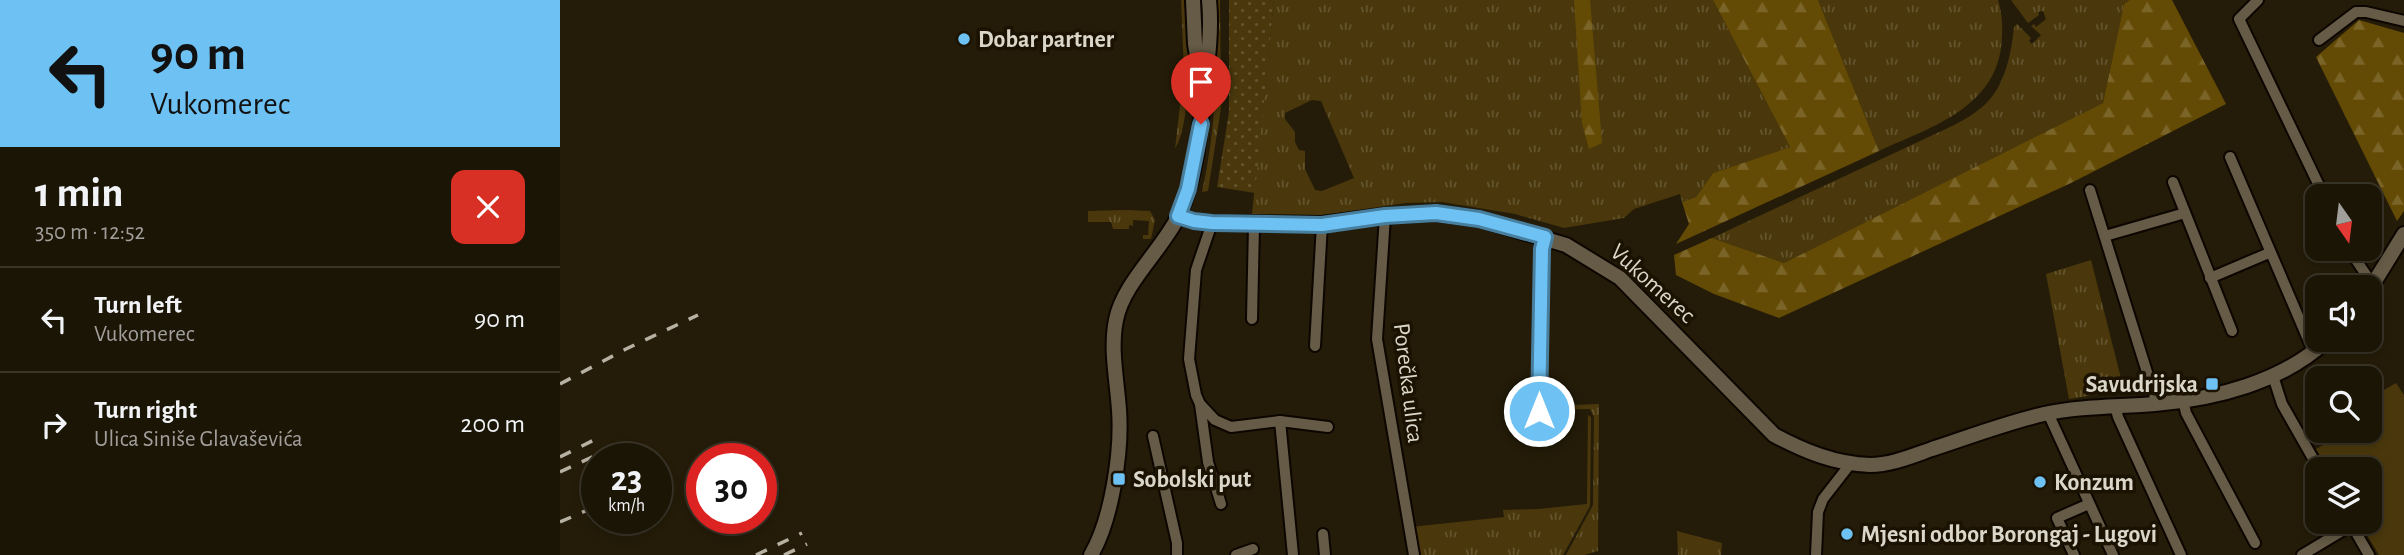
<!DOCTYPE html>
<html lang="en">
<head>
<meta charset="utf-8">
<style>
  body { margin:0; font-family:"Alegreya Sans",sans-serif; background:#282214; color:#f1f3f6; height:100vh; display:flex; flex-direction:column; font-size:26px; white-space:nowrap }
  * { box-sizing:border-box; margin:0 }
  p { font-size:23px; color:#a09f9b }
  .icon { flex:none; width:38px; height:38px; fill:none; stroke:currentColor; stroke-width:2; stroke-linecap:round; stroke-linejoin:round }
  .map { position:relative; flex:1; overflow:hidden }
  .details { display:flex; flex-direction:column; background:#1b1506; width:560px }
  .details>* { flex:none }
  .hud { background:#6ec2f3; color:#111; overflow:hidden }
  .needle { width:46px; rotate:166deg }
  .fabs { position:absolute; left:1745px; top:184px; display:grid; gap:14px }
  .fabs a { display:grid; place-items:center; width:77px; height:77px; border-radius:14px; background:#1b1506; box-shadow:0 4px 10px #0003,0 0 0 2px #393428; font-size:35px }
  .speed { position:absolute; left:21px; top:443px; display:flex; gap:14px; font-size:35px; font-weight:700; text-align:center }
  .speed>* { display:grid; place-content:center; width:91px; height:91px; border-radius:50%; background:#1b1506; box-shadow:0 4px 10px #0003,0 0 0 2px #393428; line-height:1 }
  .speed small { font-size:18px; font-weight:400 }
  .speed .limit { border:10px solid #d22; background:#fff; color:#111 }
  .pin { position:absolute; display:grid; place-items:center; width:60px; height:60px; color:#fff; margin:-72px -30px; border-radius:50% 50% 50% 0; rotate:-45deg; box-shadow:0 0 7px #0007 }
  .pin .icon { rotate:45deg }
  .me { position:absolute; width:77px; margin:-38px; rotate:0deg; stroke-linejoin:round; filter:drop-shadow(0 0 5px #0008) }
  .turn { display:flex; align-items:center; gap:24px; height:147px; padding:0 35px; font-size:32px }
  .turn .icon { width:91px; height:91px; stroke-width:2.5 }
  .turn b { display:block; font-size:49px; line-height:60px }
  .round { display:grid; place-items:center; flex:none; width:74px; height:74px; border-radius:14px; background:#282214 }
  .head { display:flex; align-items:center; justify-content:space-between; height:119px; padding:0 35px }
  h1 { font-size:42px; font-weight:700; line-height:52px }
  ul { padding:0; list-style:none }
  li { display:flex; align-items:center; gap:21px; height:105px; padding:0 35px; border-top:2px solid #393428 }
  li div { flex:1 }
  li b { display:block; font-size:26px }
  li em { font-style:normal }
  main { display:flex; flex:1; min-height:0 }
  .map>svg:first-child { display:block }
  .grass { fill:url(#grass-tufts); fill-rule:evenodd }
  .forest { fill:url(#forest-firs) }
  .garden { fill:url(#garden-dots) }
  .pitch { fill:#4a380c }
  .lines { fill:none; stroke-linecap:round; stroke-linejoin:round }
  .minor-casing { stroke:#0d0600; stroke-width:14 }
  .tertiary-casing { stroke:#0d0600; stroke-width:18 }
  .minor { stroke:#655b46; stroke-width:10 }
  .tertiary { stroke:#655b46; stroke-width:14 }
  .rail { stroke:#b7b1a4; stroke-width:3.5; stroke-dasharray:12 12; stroke-linecap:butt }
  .route-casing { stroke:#487e9e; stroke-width:18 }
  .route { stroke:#6ec2f3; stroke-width:12 }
  .poi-dot { fill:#6ec2f3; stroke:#1b1202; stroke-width:2.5 }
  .labels { text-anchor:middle; stroke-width:7; stroke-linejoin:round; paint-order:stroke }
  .poi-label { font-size:24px; font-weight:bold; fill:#dbd6ca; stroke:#1b1202; text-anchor:start }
  .street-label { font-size:24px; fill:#dbd6ca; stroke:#1b1202 }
</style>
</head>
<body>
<main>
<section class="details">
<div class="hud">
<div class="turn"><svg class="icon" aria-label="left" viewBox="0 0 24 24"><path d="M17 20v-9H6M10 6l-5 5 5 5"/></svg><div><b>90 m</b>Vukomerec</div></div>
</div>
<div class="head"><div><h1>1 min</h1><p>350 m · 12:52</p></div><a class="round" style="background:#d93025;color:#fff"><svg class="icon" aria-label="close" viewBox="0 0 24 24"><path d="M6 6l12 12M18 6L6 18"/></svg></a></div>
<ul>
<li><svg class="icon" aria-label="left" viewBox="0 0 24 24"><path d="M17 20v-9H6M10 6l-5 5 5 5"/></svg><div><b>Turn left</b><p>Vukomerec</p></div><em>90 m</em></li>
<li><svg class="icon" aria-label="right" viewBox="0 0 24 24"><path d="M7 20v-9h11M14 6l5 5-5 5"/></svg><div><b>Turn right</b><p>Ulica Siniše Glavaševića</p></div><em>200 m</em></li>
</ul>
</section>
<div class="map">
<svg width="1844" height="555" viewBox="0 0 1844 555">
  <defs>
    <pattern id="grass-tufts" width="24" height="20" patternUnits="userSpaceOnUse" patternTransform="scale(1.75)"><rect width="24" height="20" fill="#4a380c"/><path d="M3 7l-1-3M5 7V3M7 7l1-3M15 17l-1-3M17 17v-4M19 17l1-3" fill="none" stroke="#64542e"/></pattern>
    <pattern id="forest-firs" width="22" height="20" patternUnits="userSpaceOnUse" patternTransform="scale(1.75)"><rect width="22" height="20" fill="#644b05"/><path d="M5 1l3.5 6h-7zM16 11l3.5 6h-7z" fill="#7a6428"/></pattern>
    <pattern id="garden-dots" width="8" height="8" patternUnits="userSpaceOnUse" patternTransform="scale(1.75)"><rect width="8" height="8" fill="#4a380c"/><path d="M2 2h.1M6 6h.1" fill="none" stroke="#64542e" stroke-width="1.8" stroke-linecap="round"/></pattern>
  </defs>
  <rect width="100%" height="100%" fill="#241c08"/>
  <g class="grass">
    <path d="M621,0H627C628,36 633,120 615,149L624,71Z"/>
    <path d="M656,0H660L661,108L648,191L642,192C657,125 657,69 656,0Z"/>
    <path d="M714,0H1153L1230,147L1153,173L1136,197L1122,202L1120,194L1074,209L1064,218L1004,228L955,214L882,202L846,203L762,215L692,214ZM752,100L761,101L794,178L762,191L755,190L745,169V151L739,150L735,142V132L725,119V113Z"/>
    <path d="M1258,0H1438C1443,17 1443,30 1441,48C1432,110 1368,128 1319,151Z"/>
    <path d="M1451,0H1570L1564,4L1543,103L1224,263L1152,238L1388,128C1398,123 1408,118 1417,111C1444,93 1451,56 1454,27L1457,24L1471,38L1469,41L1472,44L1481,35L1471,26L1474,24L1476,27L1486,19L1483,11L1478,12L1479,15L1468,23Z"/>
    <polygon points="566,210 590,211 595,220 591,239 583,239 583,235 588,235 589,221 573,220 573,226 569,225 569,229 553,229 551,222 528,222 528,211"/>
    <polygon points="1531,260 1564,390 1509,399 1486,274"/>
    <polygon points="1039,404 1038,551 1024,555 1006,555 1033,505 1034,417 1030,409 987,410 985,406"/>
    <polygon points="1028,415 1031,417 1030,506 1003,555 856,555 851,527 944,517 943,510 979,509 1027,504"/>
    <polygon points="1117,531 1162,543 1161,555 1118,555"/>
  </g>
  <g class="forest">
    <polygon points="1014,0 1030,0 1042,143 1029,149 1022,123"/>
    <polygon points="1153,0 1258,0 1319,151 1116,244 1129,224 1122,202 1136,197 1153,173 1230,147"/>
    <polygon points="1570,0 1612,0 1666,104 1511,183 1219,318 1154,294 1116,275 1114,255 1152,238 1224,263 1543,103 1564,4"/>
    <polygon points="1799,20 1844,33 1844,211 1837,221 1756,57"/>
  </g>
  <polygon class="garden" points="669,0 714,0 695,193 657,187 669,112"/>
  <polygon class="pitch" points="1836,383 1844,395 1844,555 1819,555 1799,522 1810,522 1810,469 1768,469 1756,449 1787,431 1810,430 1810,398"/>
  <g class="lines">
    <defs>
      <g id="minor">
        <polyline points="1698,0 1679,19 1764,196"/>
        <polyline points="1759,40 1796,12 1806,12 1844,21"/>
        <polyline points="1670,157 1753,351"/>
        <polyline points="1613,182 1672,331"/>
        <polyline points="1530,190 1597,404"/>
        <polyline points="825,216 817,339 854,555"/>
        <polyline points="652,223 636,270 629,359 636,395 640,404 655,420 671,427 720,421 733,555"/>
        <polyline points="1545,236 1625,213"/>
        <polyline points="1788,248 1813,285"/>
        <polyline points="1650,278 1709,253"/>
        <polyline points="692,319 694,225"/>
        <polyline points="755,346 762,224"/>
        <polyline points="1713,376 1722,404 1759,469"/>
        <polyline points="1623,400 1626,413 1695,543"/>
        <polyline points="640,404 648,462 661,504"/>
        <polyline points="1555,406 1558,417 1621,555"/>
        <polyline points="979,411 982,249 985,237"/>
        <polyline points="1488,413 1553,555"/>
        <polyline points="720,421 768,427"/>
        <polyline points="593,436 617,543 617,555"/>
        <polyline points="1790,522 1809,555"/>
        <polyline points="763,534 765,555"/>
        <polyline points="676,555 693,549"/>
        <polyline points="1256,555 1258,512 1263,499 1291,463"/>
        <polyline points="1514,555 1497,518 1529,504"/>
        <polyline points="1742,555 1792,525"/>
      </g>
      <g id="tertiary">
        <polyline points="633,0 635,44 641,79"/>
        <path d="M618,216L634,221L652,223L762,224L825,216L876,213L919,219L1006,245L1060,278L1214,435C1244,451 1275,464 1310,465C1331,465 1352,456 1372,449C1409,437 1445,423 1484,414C1520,406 1558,407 1595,404C1655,399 1723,382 1767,340"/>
        <polyline points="1810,289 1844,234"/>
        <path d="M531,555C552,519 562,451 559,410C557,380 550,349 556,320C563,283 603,249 619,215C636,177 640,131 644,90C648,60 652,30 649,0"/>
      </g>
    </defs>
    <use href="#minor" class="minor-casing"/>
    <use href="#tertiary" class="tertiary-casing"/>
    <use href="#minor" class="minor"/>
    <use href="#tertiary" class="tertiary"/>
    <g class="rail">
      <polyline points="0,384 66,349 138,315"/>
      <polyline points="0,457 40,437"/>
      <polyline points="0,472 47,450"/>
      <polyline points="0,522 37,506"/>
      <polyline points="196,555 242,533"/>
      <polyline points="224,555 247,544"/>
    </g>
  </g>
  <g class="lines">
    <defs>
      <polyline id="route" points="641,124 628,189 618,216 634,221 652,223 762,225 825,216 876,213 919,219 985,237 982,249 979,411"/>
    </defs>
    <use href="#route" class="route-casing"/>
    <use href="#route" class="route"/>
  </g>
  <g class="poi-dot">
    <circle cx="404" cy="39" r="7"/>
    <rect x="1645" y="377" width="14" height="14" rx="3.5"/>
    <rect x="552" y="472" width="14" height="14" rx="3.5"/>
    <circle cx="1480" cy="482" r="7"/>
    <circle cx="1287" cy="534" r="7"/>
  </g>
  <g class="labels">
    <g class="poi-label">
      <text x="418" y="47">Dobar partner</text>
      <text x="1638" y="392" text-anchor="end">Savudrijska</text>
      <text x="573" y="487">Sobolski put</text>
      <text x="1494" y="490">Konzum</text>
      <text x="1301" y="542">Mjesni odbor Borongaj - Lugovi</text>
    </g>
    <g class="street-label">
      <text transform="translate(1093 283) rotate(42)" y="8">Vukomerec</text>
      <text transform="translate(849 383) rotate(83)" y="8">Porečka ulica</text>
    </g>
  </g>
</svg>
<div class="fabs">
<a><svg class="needle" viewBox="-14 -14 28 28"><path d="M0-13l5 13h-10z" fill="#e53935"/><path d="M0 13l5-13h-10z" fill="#a09f9b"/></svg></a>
<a><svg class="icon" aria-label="sound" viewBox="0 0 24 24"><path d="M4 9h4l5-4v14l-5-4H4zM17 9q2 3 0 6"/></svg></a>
<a><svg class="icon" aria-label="search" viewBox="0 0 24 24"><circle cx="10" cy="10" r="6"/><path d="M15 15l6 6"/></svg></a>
<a><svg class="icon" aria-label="layers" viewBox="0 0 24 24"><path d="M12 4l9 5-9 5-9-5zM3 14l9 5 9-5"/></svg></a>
</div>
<div class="speed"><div>23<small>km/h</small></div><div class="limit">30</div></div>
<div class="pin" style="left:641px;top:124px;background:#d93025"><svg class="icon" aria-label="arrive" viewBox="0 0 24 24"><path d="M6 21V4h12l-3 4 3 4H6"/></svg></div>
<svg class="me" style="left:979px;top:411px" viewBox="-20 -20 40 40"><circle r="17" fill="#6ec2f3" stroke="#fff" stroke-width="3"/><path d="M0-11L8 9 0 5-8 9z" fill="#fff"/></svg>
</div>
</main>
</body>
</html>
